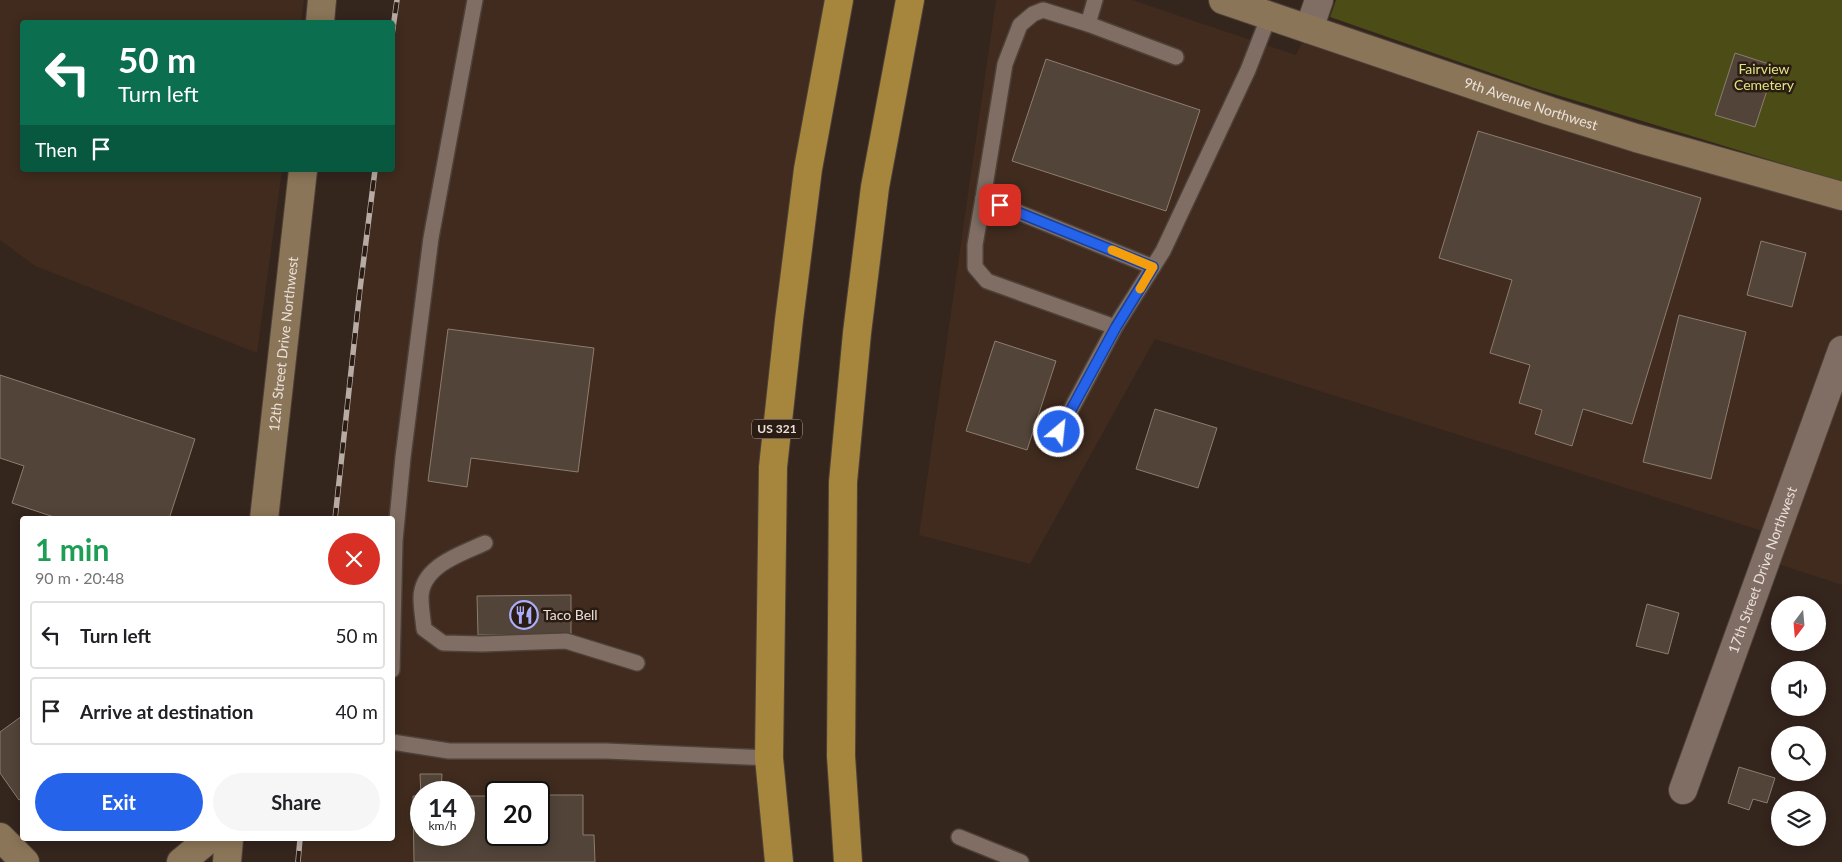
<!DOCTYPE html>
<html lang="en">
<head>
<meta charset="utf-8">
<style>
  body { margin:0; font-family:Lato,sans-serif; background:#f6f6f6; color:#202124; height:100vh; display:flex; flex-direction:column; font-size:19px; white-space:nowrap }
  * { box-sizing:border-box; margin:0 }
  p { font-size:16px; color:#757577 }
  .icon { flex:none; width:28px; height:28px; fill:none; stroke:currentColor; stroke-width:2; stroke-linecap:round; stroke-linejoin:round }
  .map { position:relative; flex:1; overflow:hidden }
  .side { position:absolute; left:20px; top:516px; width:375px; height:325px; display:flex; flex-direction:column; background:#fff; border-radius:5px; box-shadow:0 2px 12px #0003 }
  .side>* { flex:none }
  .banner { position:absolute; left:20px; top:20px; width:375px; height:152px; border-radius:5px; box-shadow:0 2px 12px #0003; background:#0b6e4f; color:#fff; overflow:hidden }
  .needle { width:32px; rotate:196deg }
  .tools { position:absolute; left:1771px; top:596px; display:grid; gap:10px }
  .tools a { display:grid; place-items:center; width:55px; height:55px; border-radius:50%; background:#fff; box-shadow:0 2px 12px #0003; font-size:25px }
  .speed { position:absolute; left:410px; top:781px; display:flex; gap:10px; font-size:25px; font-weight:700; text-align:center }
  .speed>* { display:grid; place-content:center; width:65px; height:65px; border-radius:50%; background:#fff; box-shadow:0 2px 12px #0003; line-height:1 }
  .speed small { font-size:12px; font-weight:400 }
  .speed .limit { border:2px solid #111; border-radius:8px; background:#fff; color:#111 }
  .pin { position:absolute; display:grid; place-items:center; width:42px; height:42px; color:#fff; margin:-21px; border-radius:10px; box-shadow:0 2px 8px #0006 }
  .me { position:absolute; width:55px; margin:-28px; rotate:28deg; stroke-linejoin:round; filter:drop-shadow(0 0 4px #0008) }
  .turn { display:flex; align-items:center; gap:18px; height:105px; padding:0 15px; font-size:22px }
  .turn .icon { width:65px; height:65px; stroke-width:2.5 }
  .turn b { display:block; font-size:35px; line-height:42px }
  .then { display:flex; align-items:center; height:48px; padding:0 15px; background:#0003; gap:10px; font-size:19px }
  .round { display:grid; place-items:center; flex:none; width:52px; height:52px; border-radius:26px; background:#f6f6f6 }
  .overview { display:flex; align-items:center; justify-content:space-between; height:85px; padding:0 15px }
  h1 { font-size:30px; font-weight:700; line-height:38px; color:#1e9e55 }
  .cta { display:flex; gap:10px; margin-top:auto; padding:10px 15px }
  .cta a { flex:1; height:58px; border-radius:30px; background:#2563eb; color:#fff; font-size:20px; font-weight:700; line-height:58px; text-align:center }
  .cta a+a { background:#f6f6f6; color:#202124 }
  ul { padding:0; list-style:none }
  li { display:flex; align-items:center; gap:15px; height:68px; margin:0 10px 8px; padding:0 5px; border:2px solid #e0e0e0; border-radius:5px }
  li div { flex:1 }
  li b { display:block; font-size:19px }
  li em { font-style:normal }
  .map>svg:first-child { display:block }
  .built { fill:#402b1e; fill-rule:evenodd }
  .green { fill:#4b4c16 }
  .building { fill:#524438; stroke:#8d7d70 }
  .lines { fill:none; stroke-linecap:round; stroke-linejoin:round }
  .lane-casing { stroke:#4d4139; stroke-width:18 }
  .street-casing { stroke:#4d4139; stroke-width:30 }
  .secondary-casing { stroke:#4d4139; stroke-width:30 }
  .highway-casing { stroke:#4d4139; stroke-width:30 }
  .lane { stroke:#806e64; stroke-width:15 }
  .street { stroke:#806e64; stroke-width:28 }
  .secondary { stroke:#8b7558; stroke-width:28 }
  .highway { stroke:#a6863c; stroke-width:28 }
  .rail-casing { stroke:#b7aca5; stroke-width:5.5 }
  .rail { stroke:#2a1c13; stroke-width:4; stroke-dasharray:11; stroke-linecap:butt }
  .route-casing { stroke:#184099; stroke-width:12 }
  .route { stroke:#2563eb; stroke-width:9 }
  .slow { stroke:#f59e0b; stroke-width:9 }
  .labels { text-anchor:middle; stroke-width:5; stroke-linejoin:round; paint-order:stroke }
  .shield { fill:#2a1c13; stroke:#b1a69f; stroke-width:1 }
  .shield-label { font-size:12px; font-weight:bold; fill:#ebe1db }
  .park-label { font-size:14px; fill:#dfe484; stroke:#2a1c13 }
  .street-label { font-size:14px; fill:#ebe1db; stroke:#2a1c13 }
  .poi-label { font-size:14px; fill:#ebe1db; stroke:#2a1c13; text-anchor:start }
</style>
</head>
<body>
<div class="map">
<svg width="1842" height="862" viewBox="0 0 1842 862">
  <rect width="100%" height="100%" fill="#34251d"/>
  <g class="built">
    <polygon points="0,0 304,0 301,22 22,22 22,170 282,170 257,353 35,266 0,240"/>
    <path d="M397,0H839L789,320L767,862H298L300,839H392V519H335L360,289L375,170H392V35ZM421,792H464V835H421ZM496,792H539V835H496Z"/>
    <polygon points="996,0 1132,0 1296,55 1309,29 1842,196 1842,585 1766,560 1775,535 1155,339 1030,564 919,535"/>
  </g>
  <polygon class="green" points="1336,0 1842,0 1842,182 1534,88 1330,17"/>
  <g class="building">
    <polygon points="1735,53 1775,66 1755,127 1715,115"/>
    <polygon points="1046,59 1200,110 1166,211 1012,161"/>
    <polygon points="1478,131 1701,198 1632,424 1583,409 1572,446 1535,434 1542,410 1519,403 1530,365 1490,353 1512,280 1439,258"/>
    <polygon points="1761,241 1806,253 1792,307 1747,295"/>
    <polygon points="1679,315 1746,332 1711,479 1643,462"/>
    <polygon points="448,329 594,348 578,472 471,458 467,487 428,481"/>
    <polygon points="995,341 1056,361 1027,450 966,431"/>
    <polygon points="0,375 195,439 169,519 60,519 12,503 24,466 0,458"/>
    <polygon points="1155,409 1217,428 1198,488 1136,469"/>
    <polygon points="571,595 571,635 478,635 477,596"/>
    <polygon points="1647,604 1679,613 1668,654 1636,646"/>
    <polygon points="22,716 22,798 19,800 0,773 0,732"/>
    <polygon points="1739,767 1775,778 1767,803 1753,799 1749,810 1728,803"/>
    <polygon points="420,774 442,774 441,792 421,792 421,796"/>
    <polygon points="539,795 583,795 583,835 594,835 595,862 414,862 413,796 421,796 421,835 464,835 464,796 496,796 496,835 539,835"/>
  </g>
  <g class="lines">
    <defs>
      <g id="lane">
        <polyline points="1095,0 1088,24 1043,10 1033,14 1020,25 1005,64 983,198 1153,267"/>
        <polyline points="1088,24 1176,57"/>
        <polyline points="983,198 975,245 975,267 987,281 1115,327"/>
        <polyline points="1059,432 1115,327 1163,251 1248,70 1269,16"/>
        <path d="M485,543C461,554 421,566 421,598C421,608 423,619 424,629L443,643L482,644L566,641L637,663"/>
        <polyline points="392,670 395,541 403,457 431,238 475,0"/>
        <polyline points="392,742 449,751 606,751 769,758"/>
        <polyline points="959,837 1021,862"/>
      </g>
      <g id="street">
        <polyline points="1309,29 1319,0"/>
        <path id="s1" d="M1683,790L1842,350"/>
      </g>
      <g id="secondary">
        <path id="s2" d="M1223,0L1550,111L1636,138L1842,196"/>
        <polyline points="320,22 322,0"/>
        <path id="s3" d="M264,519L303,170"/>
        <polyline points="0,837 25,862"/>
        <polyline points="181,862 209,839"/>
        <polyline points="227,862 229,839"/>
      </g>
      <g id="highway">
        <polyline points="779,862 769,758 773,467 789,320 808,169 839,0"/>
        <polyline points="848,862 841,756 843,482 857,333 875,187 910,0"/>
      </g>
    </defs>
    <use href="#lane" class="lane-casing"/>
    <use href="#street" class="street-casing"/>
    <use href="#secondary" class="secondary-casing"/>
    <use href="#highway" class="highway-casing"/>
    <use href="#lane" class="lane"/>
    <use href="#street" class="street"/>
    <use href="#secondary" class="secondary"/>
    <use href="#highway" class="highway"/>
    <defs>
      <g id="rail">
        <polyline points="392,35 397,0"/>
        <polyline points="335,519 360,289 375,170"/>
        <polyline points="298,862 300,839"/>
      </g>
    </defs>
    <use href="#rail" class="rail-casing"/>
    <use href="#rail" class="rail"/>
  </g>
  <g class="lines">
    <defs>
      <polyline id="route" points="1000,205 1153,267 1116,327 1059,432"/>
    </defs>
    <use href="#route" class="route-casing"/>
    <use href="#route" class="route"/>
    <polyline class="slow" points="1112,250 1153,267 1140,289"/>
  </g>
  <defs>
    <symbol id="restaurant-ring" viewBox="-11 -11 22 22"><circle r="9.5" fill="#2a1c13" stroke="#abaffb" stroke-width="1.5"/><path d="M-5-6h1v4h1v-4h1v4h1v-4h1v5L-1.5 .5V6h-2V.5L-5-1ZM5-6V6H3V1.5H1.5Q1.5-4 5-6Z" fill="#abaffb"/></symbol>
  </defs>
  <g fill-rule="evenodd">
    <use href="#restaurant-ring" x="508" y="599" width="32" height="32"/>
  </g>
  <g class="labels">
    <rect class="shield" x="752" y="419.5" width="50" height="19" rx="4"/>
    <g class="shield-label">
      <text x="777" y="433">US 321</text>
    </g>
    <g class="park-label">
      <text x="1764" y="74">Fairview<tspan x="1764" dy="16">Cemetery</tspan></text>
    </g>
    <g class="street-label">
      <text dy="5" stroke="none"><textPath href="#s2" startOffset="325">9th Avenue Northwest</textPath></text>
      <text dy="5" stroke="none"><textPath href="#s3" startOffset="176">12th Street Drive Northwest</textPath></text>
      <text dy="5" stroke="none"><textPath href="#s1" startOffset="234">17th Street Drive Northwest</textPath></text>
    </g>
    <g class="poi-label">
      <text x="543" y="620">Taco Bell</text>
    </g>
  </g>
</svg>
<div class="tools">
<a><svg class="needle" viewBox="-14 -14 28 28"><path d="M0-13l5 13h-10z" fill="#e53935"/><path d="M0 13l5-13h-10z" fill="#757577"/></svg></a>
<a><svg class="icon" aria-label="sound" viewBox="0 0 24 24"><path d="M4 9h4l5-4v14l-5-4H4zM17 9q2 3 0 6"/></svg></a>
<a><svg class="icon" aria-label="search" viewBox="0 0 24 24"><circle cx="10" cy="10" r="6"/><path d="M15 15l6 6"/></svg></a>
<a><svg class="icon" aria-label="layers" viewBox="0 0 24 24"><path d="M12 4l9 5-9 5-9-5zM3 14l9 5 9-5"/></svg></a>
</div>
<div class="speed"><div>14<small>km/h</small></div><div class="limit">20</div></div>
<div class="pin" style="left:1000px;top:205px;background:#d93025"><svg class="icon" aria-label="arrive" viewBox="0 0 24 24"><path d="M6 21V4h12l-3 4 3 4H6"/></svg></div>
<svg class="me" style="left:1059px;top:432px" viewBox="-20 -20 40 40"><circle r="17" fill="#2563eb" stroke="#fff" stroke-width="3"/><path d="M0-11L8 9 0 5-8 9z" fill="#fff"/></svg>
<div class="banner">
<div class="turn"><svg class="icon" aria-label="left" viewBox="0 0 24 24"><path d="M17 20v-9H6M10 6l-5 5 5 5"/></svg><div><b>50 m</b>Turn left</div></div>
<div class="then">Then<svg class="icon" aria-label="arrive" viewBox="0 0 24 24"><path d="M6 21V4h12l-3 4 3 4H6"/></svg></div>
</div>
<section class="side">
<div class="overview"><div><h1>1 min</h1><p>90 m · 20:48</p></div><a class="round" style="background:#d93025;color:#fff"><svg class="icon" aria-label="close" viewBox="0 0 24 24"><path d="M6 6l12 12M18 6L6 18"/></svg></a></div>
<ul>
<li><svg class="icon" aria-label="left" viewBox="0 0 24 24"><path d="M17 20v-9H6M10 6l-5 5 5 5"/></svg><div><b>Turn left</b></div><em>50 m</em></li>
<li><svg class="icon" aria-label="arrive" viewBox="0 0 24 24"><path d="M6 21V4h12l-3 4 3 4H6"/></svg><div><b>Arrive at destination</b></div><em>40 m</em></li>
</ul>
<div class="cta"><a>Exit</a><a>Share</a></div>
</section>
</div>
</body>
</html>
